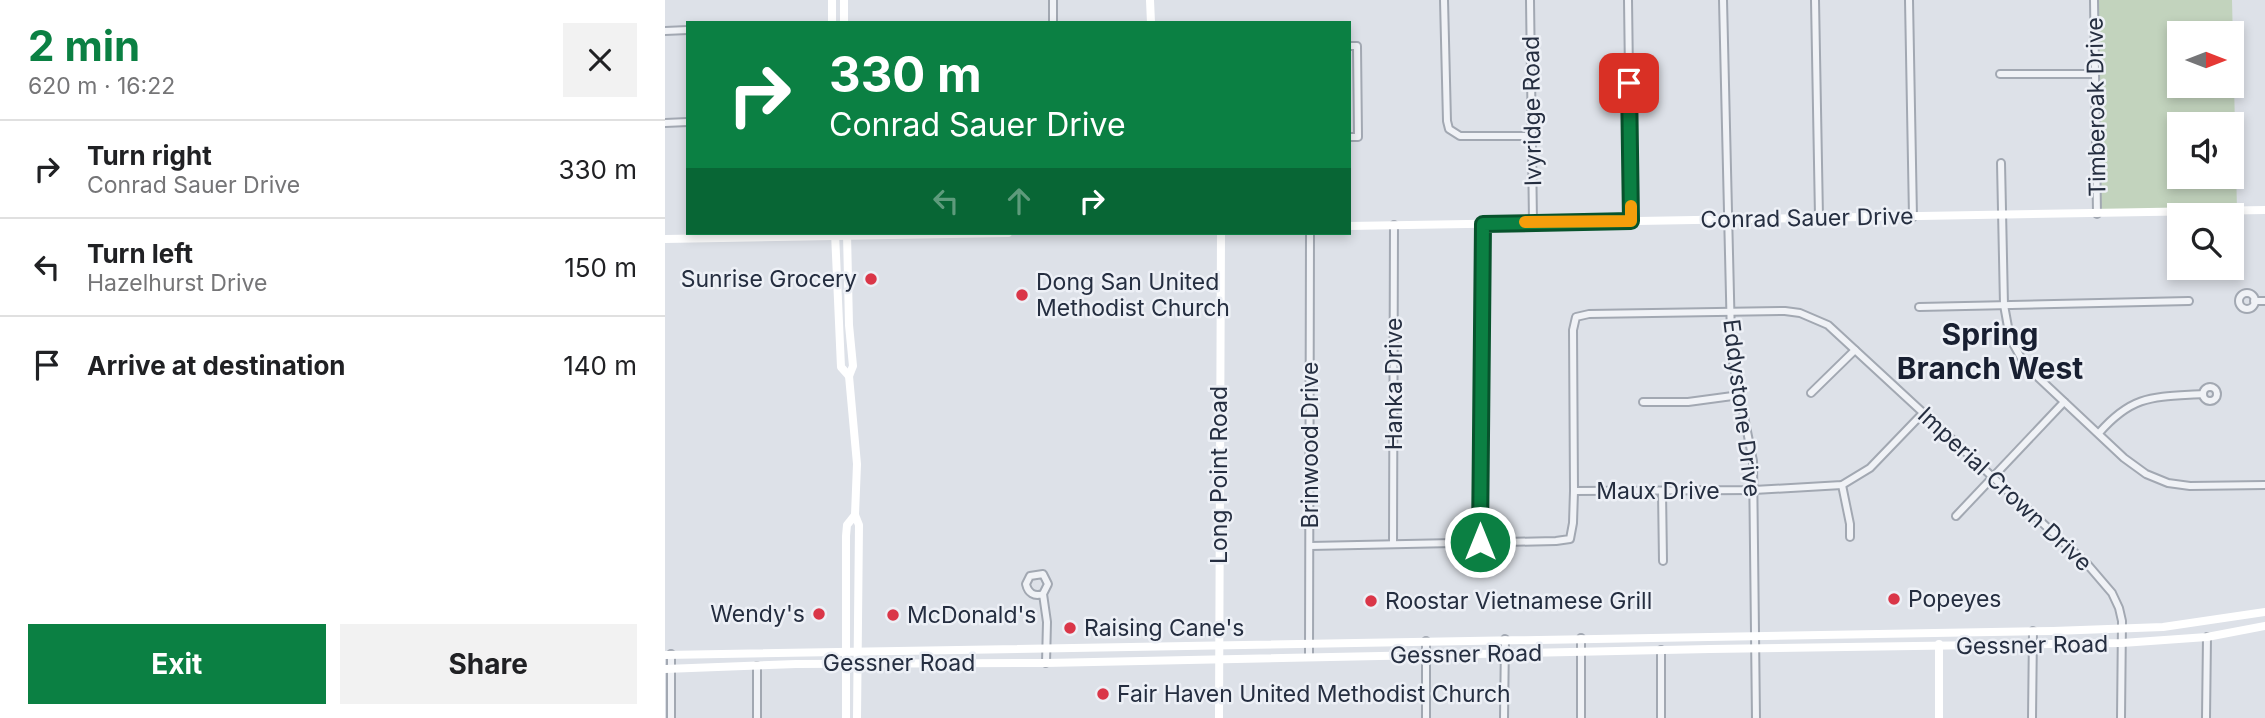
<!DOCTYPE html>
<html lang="en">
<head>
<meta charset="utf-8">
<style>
  body { margin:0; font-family:Inter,sans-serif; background:#f2f2f2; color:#202124; height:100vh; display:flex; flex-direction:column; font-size:26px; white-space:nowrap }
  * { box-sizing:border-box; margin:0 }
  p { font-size:23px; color:#757577 }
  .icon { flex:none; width:38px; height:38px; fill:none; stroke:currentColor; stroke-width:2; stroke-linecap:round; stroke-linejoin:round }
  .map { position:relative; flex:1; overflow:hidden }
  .sheet { display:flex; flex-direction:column; background:#fff; width:665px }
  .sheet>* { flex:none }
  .banner { position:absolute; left:21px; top:21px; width:665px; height:214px; border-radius:0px; box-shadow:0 4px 10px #0003; background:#0b8043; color:#fff; overflow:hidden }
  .needle { width:46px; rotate:90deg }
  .buttons { position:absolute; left:1502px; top:21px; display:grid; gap:14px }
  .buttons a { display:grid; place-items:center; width:77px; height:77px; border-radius:0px; background:#fff; box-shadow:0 4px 10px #0003; font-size:35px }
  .pin { position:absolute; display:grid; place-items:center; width:60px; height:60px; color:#fff; margin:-30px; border-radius:14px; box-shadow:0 4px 10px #0006 }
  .me { position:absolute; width:77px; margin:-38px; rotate:0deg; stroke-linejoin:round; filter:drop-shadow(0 0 5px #0008) }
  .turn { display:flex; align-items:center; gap:24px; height:147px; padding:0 28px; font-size:32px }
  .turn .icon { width:91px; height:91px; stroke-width:2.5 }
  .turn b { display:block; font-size:49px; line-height:60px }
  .lanes { display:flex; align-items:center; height:66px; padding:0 28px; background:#0003; justify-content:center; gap:35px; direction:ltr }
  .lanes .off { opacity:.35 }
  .round { display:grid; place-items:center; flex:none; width:74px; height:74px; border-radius:0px; background:#f2f2f2 }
  .summary { display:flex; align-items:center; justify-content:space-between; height:119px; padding:0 28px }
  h1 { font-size:42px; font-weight:700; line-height:52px; color:#0b8043 }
  .cta { display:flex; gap:14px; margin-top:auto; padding:14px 28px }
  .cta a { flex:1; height:80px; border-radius:0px; background:#0b8043; color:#fff; font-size:28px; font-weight:700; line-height:80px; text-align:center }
  .cta a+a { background:#f2f2f2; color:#202124 }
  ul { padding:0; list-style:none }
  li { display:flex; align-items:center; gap:21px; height:98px; padding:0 28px; border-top:2px solid #e0e0e0 }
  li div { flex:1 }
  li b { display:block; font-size:26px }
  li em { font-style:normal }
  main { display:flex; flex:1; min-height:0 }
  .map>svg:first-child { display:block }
  .green { fill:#c2d3bd; fill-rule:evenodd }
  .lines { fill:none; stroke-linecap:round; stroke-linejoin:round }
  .street-casing { stroke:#a2a8b2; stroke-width:10 }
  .street { stroke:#f0f2f6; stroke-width:6 }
  .secondary { stroke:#fff; stroke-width:8 }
  .route-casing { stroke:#07532c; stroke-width:18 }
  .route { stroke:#0b8043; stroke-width:12 }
  .slow { stroke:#f59e0b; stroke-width:12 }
  .poi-dot { fill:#da3648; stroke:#edf0f6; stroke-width:2.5 }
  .labels { text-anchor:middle; stroke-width:5; stroke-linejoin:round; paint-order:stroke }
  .street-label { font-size:23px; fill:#252e40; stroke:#edf0f6 }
  .poi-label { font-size:23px; fill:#252e40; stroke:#edf0f6; text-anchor:start }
  .district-label { font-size:30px; font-weight:bold; fill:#181f31; stroke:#edf0f6 }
</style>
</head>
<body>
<main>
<section class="sheet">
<div class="summary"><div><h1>2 min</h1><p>620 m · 16:22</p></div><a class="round"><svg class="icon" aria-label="close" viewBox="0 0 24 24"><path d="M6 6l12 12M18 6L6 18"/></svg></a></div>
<ul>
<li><svg class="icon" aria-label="right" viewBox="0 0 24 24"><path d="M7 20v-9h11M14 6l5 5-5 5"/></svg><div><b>Turn right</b><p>Conrad Sauer Drive</p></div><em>330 m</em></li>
<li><svg class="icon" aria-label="left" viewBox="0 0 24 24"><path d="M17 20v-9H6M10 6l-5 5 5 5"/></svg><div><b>Turn left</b><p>Hazelhurst Drive</p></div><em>150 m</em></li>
<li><svg class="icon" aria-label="arrive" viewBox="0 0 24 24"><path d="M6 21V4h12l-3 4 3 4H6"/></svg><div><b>Arrive at destination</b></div><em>140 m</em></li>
</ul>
<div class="cta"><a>Exit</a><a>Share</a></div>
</section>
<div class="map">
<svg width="1600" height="718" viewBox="0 0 1600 718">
  <rect width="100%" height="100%" fill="#dde1e8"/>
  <path class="green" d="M1429,0H1567L1572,210L1432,214ZM1514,33H1566V86H1514ZM1514,124H1566V177H1514Z"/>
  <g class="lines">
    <defs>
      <g id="street">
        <polyline points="388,0 388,23"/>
        <polyline points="779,0 782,121 784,129 795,136 867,136"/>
        <polyline points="865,0 868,222"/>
        <polyline points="963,0 966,221"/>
        <polyline points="1058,0 1066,338 1068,362 1088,461 1091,718"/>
        <polyline points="1150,0 1154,217"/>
        <polyline points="1244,0 1248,217"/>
        <polyline points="1429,0 1432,214"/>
        <polyline points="0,31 23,30"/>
        <polyline points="684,46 692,46 693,137 684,137"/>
        <polyline points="1335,74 1430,74"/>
        <polyline points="0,123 23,122"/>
        <polyline points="1336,163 1339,305 1345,338 1360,365 1459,458 1481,474 1503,483 1525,486 1600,485"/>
        <circle cx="1582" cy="301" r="8"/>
        <polyline points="1589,301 1600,301"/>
        <polyline points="1254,307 1524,301"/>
        <circle cx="1545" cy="394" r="7"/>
        <polyline points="1146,393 1190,350"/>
        <polyline points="978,402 1023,402 1075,395"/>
        <path d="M1434,433C1468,394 1489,397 1538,394"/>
        <polyline points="1177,485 1185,524 1185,537"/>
        <polyline points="909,491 1089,490 1177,485 1205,468 1258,413"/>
        <polyline points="997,491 998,561"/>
        <polyline points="1291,516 1399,402"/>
        <polyline points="815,542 818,224"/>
        <polyline points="728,544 729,225"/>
        <polyline points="645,546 891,541 905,539 908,523 909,491 908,330 911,317 924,314 1120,311 1135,313 1163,325 1423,565 1447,593 1454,608 1457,621 1456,718"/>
        <path d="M378,594C369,597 363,593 361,584L365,576L378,574L383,584L378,594L382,622L381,663"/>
        <polyline points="996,650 996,718"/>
        <polyline points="644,656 645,233"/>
        <polyline points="6,718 6,654"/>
        <polyline points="92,718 92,666"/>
        <polyline points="761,718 761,641"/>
        <polyline points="839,718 840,639"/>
        <polyline points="916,718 916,638"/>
        <polyline points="1367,718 1368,631"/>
        <polyline points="1541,718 1542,637"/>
      </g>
    </defs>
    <use href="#street" class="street-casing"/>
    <use href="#street" class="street"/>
    <g class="secondary">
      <polyline points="167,0 167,23"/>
      <polyline points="179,0 179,23"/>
      <polyline points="485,0 486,23"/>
      <polyline points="684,226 1600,210"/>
      <polyline points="170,233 176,367 184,376"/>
      <polyline points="182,233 184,325 188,366 184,376 192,464 190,515 194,525 192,718"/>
      <polyline points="0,239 343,233"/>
      <polyline points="0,655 1388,631 1498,627 1600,612"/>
      <polyline points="0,669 131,664 381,663 1045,649 1457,643 1542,637 1600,626"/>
      <polyline points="181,718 181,536 182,525 190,515"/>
      <polyline points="554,718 556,233"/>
      <polyline points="1274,718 1274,644"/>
    </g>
  </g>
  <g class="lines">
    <defs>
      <polyline id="route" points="815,542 818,224 966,221 964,83"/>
    </defs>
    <use href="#route" class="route-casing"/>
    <use href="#route" class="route"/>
    <polyline class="slow" points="860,222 966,221 966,206"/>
  </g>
  <g class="poi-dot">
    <circle cx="206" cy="279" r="7"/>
    <circle cx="357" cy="295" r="7"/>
    <circle cx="1229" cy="599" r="7"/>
    <circle cx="706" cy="601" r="7"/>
    <circle cx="154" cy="614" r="7"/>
    <circle cx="228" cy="615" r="7"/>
    <circle cx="405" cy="628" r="7"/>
    <circle cx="438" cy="694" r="7"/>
  </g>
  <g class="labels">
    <g class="street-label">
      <text transform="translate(1431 107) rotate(-91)" y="8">Timberoak Drive</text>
      <text transform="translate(867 111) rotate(-91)" y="8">Ivyridge Road</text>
      <text transform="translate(1142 218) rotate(-1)" y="8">Conrad Sauer Drive</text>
      <text transform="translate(729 384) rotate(-90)" y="8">Hanka Drive</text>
      <text transform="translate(1077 408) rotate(83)" y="8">Eddystone Drive</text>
      <text transform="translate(645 445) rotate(-90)" y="8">Brinwood Drive</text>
      <text transform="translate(554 475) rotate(-90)" y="8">Long Point Road</text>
      <text transform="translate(1340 489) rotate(43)" y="8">Imperial Crown Drive</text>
      <text x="993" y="499">Maux Drive</text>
      <text transform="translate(1367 645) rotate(-1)" y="8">Gessner Road</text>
      <text transform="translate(801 654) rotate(-1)" y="8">Gessner Road</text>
      <text x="234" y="671">Gessner Road</text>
    </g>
    <g class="poi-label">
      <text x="192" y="287" text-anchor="end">Sunrise Grocery</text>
      <text x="371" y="290">Dong San United<tspan x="371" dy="26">Methodist Church</tspan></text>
      <text x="1243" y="607">Popeyes</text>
      <text x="720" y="609">Roostar Vietnamese Grill</text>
      <text x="140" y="622" text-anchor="end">Wendy's</text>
      <text x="242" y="623">McDonald's</text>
      <text x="419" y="636">Raising Cane's</text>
      <text x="452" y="702">Fair Haven United Methodist Church</text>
    </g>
    <g class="district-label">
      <text x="1325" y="345">Spring<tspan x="1325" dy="34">Branch West</tspan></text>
    </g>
  </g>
</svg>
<div class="buttons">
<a><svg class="needle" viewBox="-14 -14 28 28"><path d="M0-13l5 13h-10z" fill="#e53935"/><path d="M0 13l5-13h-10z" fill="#757577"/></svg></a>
<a><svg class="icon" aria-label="sound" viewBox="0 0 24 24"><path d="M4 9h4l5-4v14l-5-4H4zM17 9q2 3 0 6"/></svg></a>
<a><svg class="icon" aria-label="search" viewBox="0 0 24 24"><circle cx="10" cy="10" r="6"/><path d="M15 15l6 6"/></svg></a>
</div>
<div class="pin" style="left:964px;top:83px;background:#d93025"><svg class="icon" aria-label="arrive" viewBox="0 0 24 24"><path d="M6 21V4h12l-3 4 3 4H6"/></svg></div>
<svg class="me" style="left:815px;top:542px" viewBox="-20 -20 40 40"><circle r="17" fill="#0b8043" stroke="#fff" stroke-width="3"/><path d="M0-11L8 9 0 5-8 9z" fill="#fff"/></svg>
<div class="banner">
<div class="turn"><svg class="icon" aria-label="right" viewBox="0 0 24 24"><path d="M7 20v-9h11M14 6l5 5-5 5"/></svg><div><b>330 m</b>Conrad Sauer Drive</div></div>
<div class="lanes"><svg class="icon off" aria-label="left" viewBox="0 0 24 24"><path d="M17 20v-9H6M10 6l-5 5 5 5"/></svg><svg class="icon off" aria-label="ahead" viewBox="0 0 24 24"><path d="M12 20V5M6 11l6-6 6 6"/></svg><svg class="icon" aria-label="right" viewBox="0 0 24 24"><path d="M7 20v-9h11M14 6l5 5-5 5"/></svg></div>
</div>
</div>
</main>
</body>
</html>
